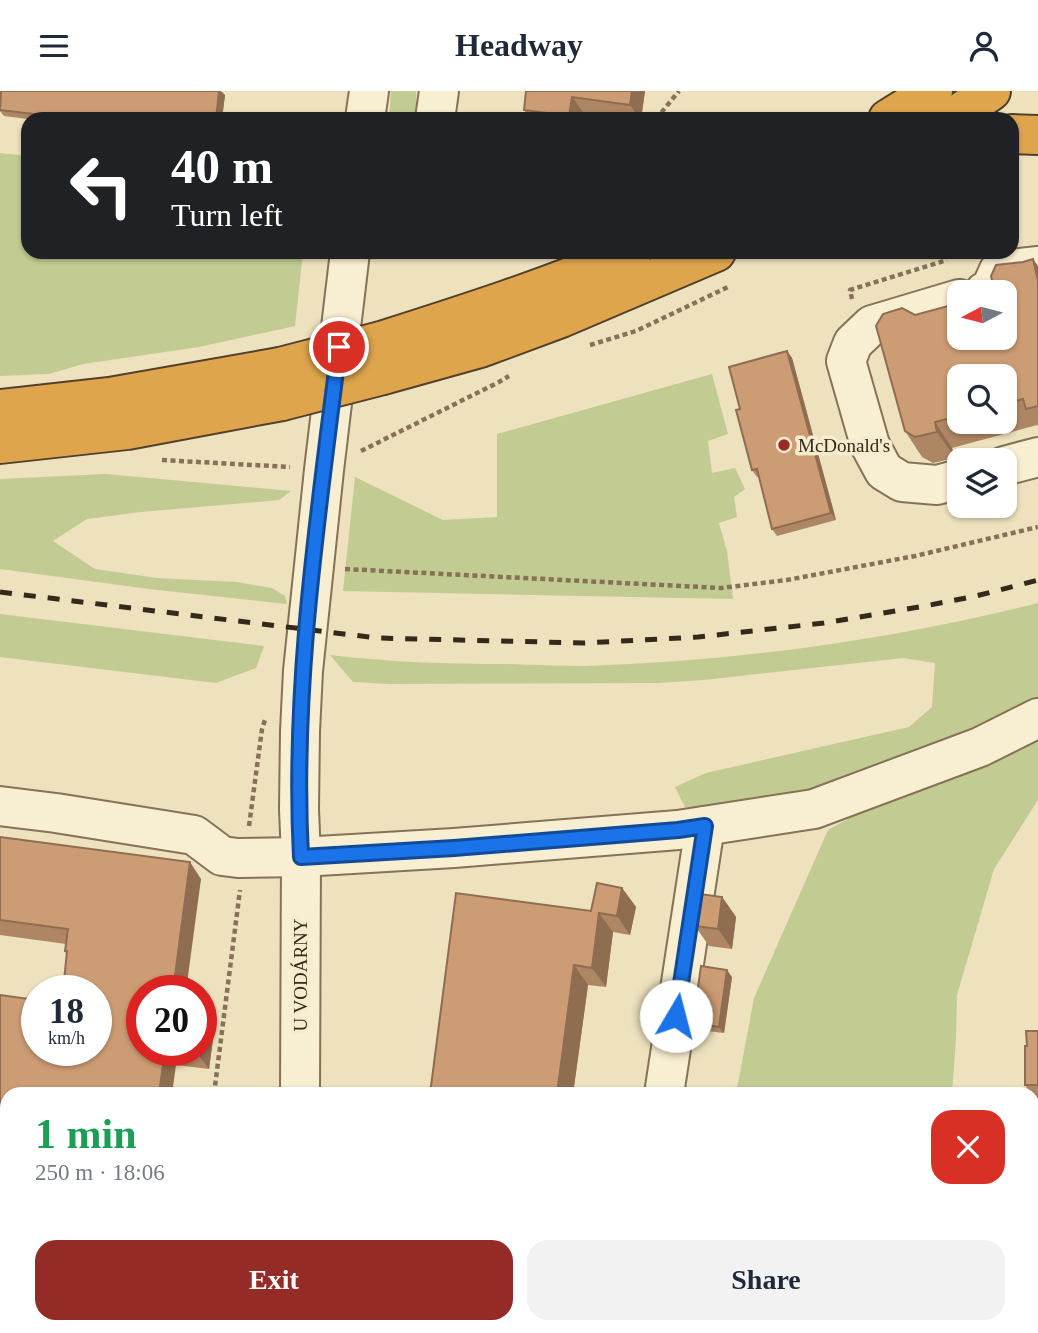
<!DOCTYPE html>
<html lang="en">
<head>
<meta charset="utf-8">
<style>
  body { margin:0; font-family:"Times New Roman",serif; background:#f2f2f3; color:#1f2937; height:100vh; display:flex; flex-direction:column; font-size:26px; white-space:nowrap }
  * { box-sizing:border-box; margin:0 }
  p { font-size:23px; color:#747a83 }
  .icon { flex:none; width:38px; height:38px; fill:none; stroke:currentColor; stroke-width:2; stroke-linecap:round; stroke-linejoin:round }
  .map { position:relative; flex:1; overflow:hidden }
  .sheet { position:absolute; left:0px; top:996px; width:1040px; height:247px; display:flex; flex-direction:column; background:#fff; border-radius:21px 21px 0 0; box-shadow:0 2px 5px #0004 }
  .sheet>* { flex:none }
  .top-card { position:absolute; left:21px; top:21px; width:998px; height:147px; border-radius:21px; box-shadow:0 2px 5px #0004; background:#202124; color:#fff; overflow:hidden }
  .needle { width:46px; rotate:263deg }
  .tools { position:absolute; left:947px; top:189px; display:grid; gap:14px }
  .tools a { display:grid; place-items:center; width:70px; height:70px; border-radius:14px; background:#fff; box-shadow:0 2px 5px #0004; font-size:35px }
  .speed { position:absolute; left:21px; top:884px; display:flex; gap:14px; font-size:35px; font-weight:700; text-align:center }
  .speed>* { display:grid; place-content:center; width:91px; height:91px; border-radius:50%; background:#fff; box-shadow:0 2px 5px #0004; line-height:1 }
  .speed small { font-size:18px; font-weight:400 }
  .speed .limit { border:10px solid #d22; background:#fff; color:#111 }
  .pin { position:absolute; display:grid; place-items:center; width:60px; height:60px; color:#fff; margin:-30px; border:4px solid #fff; border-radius:50%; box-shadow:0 2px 7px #0007 }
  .me { position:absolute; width:77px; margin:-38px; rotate:8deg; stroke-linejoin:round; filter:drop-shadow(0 0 5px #0008) }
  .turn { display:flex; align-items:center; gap:24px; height:147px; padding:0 35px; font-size:32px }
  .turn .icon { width:91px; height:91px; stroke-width:2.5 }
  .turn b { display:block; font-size:49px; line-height:60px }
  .round { display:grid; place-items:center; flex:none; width:74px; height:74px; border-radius:21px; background:#f2f2f3 }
  .overview { display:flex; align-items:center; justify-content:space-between; height:119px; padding:0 35px }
  h1 { font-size:42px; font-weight:700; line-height:52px; color:#1e9e55 }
  .cta { display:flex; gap:14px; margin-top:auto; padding:14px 35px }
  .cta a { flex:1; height:80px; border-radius:21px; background:#942b27; color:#fff; font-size:28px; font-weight:700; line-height:80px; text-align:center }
  .cta a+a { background:#f2f2f3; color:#1f2937 }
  header { display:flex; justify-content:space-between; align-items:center; height:91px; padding:0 35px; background:#fff; font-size:32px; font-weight:700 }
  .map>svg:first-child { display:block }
  .green { fill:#c2cb92 }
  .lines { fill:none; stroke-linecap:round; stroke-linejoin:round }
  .minor-casing { stroke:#857257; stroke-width:42 }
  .highway-casing { stroke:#53402c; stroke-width:42 }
  .path { stroke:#857257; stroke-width:4.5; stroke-dasharray:5 3.5; stroke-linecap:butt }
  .minor { stroke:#f8eed1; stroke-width:38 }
  .highway { stroke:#dea54d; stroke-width:38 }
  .rail { stroke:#35291c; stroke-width:5; stroke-dasharray:12 12; stroke-linecap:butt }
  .highway-bridge-casing { stroke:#53402c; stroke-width:42; stroke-linecap:butt }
  .highway-bridge { stroke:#dea54d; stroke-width:38 }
  .wall { fill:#af8664; fill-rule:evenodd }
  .shaded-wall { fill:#8f6d51 }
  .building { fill:#cc9c74; stroke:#8f6d51; stroke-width:2 }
  .route-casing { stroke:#114b97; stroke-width:18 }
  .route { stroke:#1a73e8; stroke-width:12 }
  .poi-dot { fill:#942b27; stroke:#f5ebcd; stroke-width:2.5 }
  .labels { text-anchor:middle; stroke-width:7; stroke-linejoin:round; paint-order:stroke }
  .poi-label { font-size:19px; fill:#35291c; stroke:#f5ebcd; text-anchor:start }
  .street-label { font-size:19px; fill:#35291c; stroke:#f5ebcd }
</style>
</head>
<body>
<header><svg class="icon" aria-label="menu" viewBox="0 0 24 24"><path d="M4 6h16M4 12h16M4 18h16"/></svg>Headway<svg class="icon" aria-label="person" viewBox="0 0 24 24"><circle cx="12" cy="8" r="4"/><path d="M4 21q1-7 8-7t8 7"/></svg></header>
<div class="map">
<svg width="1038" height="1242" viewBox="0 0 1038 1242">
  <rect width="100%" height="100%" fill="#ede1be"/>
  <g class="green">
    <polygon points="391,0 416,0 417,28 389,28"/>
    <polygon points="0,62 28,65 28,161 303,161 295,235 199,256 83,273 49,283 0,285"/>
    <polygon points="712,283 728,343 708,350 712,382 735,377 745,398 734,406 737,426 719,432 727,460 733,508 343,500 355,386 443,429 497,426 497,343"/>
    <polygon points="106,383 291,400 279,409 141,421 87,428 53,450 95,478 157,487 236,491 272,497 285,505 287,513 149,498 0,478 0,388"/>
    <path d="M1038,512V608L951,651L843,691L744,717L685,716L675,696L706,682L909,636L932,616L935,572L903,567L704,589L657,592L389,593L353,591L330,564C388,571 447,573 506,573C532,574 559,575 585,575C738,570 890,549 1038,512Z"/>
    <polygon points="0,523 264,555 256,577 216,592 0,566"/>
    <polygon points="1038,636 1038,709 994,778 957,904 956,948 952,1003 736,1003 754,907 828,739 924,686"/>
    <polygon points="16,1236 47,1236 79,1239 78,1242 9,1242"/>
    <polygon points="682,1236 893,1236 891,1242 680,1242"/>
  </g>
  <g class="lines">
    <defs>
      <g id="minor">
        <polyline points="365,28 369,0"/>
        <polyline points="435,28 439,0"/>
        <polyline points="984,201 990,199 999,179 1038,175"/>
        <polyline points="959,208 872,234 853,252 846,270 870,354 884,380 902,391 937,394 959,388"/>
        <polyline points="1004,375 1038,366"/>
        <polyline points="0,715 56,722 194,744 222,765 238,767 301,766 454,757 678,739 814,718 980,656 1038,627"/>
        <polyline points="300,1003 301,766 299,718 300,640 303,580 324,379 350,161"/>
        <polyline points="664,1003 705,735"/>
        <polyline points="0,1170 1,1164"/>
        <polyline points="606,1236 608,1242"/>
        <polyline points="289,1242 290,1236 352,1242"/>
        <polyline points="454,1242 455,1236"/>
      </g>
      <g id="highway">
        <polyline points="888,28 933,0"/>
        <polyline points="951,28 991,0"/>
        <polyline points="1012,43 1038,44"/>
        <path d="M381,250C466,223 550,196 632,161"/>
        <polyline points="383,284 480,257 561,227 716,161"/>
        <polyline points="0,318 110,306 280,276"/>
        <polyline points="0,353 127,339 282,310"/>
      </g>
    </defs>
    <use href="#minor" class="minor-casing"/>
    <use href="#highway" class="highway-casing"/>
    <g class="path">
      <polyline points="656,28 679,0"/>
      <polyline points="852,208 850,199 947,169"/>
      <polyline points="590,254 636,240 728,196"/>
      <polyline points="361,360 499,291 509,285"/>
      <polyline points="162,369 290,376"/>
      <polyline points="975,420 994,415"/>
      <polyline points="345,478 721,497 787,489 915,465 1038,436"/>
      <polyline points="249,735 262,638 265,629"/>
      <polyline points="214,1003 240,799"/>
      <polyline points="184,1242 184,1236"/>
    </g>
    <use href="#minor" class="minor"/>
    <use href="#highway" class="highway"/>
    <polyline class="rail" points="0,501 377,547 584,552 698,546 824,532 925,515 976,505 1038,489"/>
    <defs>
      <g id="highway-bridge">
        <polyline points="280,276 381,250"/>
        <polyline points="282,310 383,284"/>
      </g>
    </defs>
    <use href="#highway-bridge" class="highway-bridge-casing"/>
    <use href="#highway-bridge" class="highway-bridge"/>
  </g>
  <g class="wall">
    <polygon points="526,0 645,0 641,28 629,28 583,21 582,28 530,28 524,19"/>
    <polygon points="225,4 222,28 28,28 4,25 0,20 0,11"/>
    <path d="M1038,175V335L1037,334L952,357L955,367L933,372L922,366L905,340L915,224L959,247ZM959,285H1004V331H959Z"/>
    <polygon points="787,260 792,267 836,429 777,445 772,438 759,385 757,386 752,379 740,318"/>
    <polygon points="0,746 201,788 142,959 201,959 216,925 209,978 176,974 7,1003 7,1144 4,1142 0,1143 0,904 96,959 65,860 66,853 0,844"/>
    <polygon points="622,797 636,816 630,844 613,841 606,896 588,894 573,1003 430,1003 591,820"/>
    <polygon points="722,806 736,826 732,858 709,855 695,835"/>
    <polygon points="732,886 724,942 698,939 693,932"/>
    <polygon points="1038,940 1038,1008 1035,1008 1032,1003 1031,1003 1025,994 1027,955"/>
  </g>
  <g class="shaded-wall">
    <polygon points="219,0 221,0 225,4 222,28 216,28"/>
    <polygon points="632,0 645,0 641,28 640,28 630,14"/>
    <polygon points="572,6 583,21 582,28 571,28 569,25"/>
    <polygon points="1033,168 1038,175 1038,190"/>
    <polygon points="787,260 792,267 836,429 831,422"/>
    <polygon points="935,331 952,357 955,367 937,341"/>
    <polygon points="190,771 201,788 186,900 173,900"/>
    <polygon points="622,797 636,816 630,844 617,825"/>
    <polygon points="722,806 736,826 732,858 718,838"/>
    <polygon points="599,822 613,841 606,896 592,877"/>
    <polygon points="574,874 588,894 573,1003 557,1003"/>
    <polygon points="727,879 732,886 724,942 719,936"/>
    <polygon points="204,908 216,925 209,978 197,962 198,959 201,959 201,932"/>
    <polygon points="165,959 166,959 176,974 172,1003 159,1003"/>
    <polygon points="128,1236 142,1236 141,1242 127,1242"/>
  </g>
  <g class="building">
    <polygon points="1,0 219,0 216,28 76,28 0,19"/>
    <polygon points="526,0 632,0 630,14 572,6 569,25 524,19"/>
    <polygon points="1033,168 1038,190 1038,315 1026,318 1023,308 1004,313 1004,285 959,285 959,325 935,331 937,341 915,346 905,340 876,235 883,223 902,217 915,224 959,212 959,247 1004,247 1004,201 995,201 991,185 996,174 1023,171"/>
    <polygon points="787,260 831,422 772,438 757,378 752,379 736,319 740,318 729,276"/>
    <polygon points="0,746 190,771 173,900 142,900 142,959 165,959 159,1003 7,1003 7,1137 4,1131 0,1130 0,904 37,909 37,959 96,959 96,900 63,900 67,860 65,860 68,838 0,829"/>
    <polygon points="597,792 622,797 617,825 599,822 592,877 574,874 557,1003 430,1003 456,802 591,820"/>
    <polygon points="700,803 722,806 718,838 695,835"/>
    <polygon points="701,875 727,879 719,936 693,932"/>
    <polygon points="201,908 204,908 201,932"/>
    <polygon points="1026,940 1038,940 1038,994 1025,994 1025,955 1027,955"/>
    <polygon points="176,959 198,959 197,962"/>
    <polygon points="69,1236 128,1236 127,1242 68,1242"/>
  </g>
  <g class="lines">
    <defs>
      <path id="route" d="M339,256C318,425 292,595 301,766L454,757L678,739L705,735L676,925"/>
    </defs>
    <use href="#route" class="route-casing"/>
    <use href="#route" class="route"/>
  </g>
  <circle class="poi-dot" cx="784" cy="354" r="7"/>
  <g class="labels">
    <g class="poi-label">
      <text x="798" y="361">McDonald's</text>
    </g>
    <g class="street-label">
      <text transform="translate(300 884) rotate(-90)" y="7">U VODÁRNY</text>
    </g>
  </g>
</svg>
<div class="tools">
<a><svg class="needle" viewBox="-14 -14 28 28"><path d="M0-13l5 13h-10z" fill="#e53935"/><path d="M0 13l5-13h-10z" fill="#747a83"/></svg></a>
<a><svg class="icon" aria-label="search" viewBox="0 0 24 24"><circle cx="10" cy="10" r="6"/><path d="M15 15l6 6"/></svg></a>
<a><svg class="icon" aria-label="layers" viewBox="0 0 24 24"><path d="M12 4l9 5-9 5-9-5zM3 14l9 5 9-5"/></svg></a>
</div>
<div class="speed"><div>18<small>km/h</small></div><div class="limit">20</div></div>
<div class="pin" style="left:339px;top:256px;background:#d93025"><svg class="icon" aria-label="arrive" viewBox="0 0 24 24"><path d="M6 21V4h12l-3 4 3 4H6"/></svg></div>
<svg class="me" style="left:676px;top:925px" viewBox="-20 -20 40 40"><circle r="19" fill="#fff"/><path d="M0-13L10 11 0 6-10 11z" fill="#1a73e8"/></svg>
<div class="top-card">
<div class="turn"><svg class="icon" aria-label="left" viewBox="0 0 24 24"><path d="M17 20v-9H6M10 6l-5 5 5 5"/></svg><div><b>40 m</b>Turn left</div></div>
</div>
<section class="sheet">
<div class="overview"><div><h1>1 min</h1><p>250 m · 18:06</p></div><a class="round" style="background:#d93025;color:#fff"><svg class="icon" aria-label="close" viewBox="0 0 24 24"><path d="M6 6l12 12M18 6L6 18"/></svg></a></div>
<div class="cta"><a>Exit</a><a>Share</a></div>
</section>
</div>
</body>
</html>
